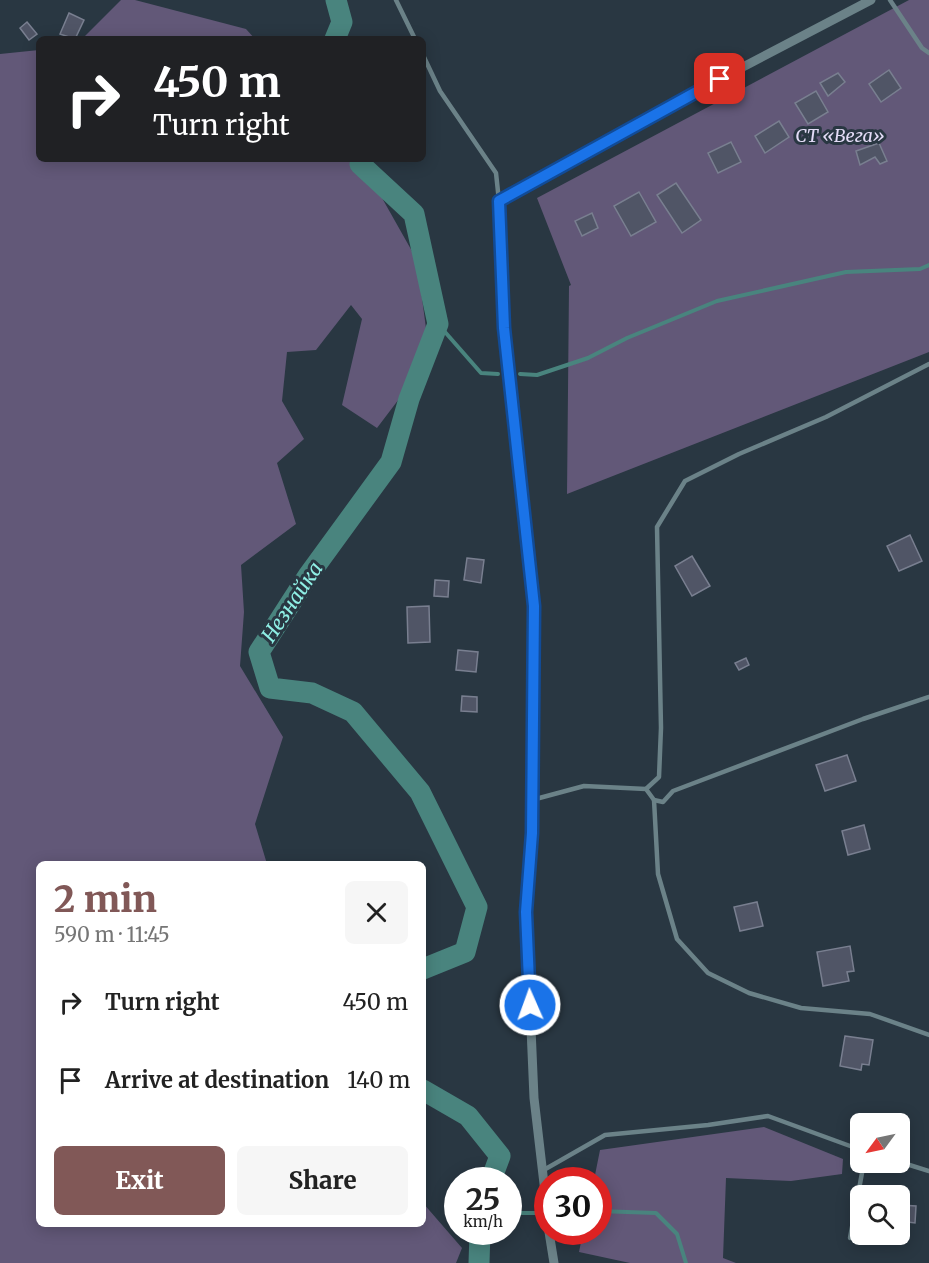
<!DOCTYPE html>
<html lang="en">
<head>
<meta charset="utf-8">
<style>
  body { margin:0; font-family:Merriweather,serif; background:#f6f6f6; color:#222; height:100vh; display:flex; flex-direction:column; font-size:22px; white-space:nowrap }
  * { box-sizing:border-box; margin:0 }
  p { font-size:20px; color:#767676 }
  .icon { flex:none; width:33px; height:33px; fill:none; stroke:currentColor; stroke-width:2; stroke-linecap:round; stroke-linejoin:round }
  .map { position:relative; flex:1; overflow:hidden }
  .details { position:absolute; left:36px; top:861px; width:390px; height:366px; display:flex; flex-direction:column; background:#fff; border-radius:9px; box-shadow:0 3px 15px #0003 }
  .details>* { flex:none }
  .hud { position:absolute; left:36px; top:36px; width:390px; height:126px; border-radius:9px; box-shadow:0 3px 15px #0003; background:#202124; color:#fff; overflow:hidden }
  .needle { width:39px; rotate:237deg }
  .fabs { position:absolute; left:850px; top:1113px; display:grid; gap:12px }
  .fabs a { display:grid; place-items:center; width:60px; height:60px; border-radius:9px; background:#fff; box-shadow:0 3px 15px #0003; font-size:30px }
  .speed { position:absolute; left:444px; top:1167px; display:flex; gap:12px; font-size:30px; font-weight:700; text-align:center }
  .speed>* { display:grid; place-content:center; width:78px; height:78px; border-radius:50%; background:#fff; box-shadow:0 3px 15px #0003; line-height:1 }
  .speed small { font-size:15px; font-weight:400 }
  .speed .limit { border:9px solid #d22; background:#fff; color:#111 }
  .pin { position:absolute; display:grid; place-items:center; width:51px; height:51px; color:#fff; margin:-26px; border-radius:12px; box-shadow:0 3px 9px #0006 }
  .me { position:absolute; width:66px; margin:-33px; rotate:358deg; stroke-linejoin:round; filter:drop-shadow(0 0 4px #0008) }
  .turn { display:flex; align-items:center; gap:21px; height:126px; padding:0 18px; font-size:27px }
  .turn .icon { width:78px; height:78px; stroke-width:2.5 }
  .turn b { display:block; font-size:42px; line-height:51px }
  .round { display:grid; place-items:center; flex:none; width:63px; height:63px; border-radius:9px; background:#f6f6f6 }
  .headline { display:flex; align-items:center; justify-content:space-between; height:102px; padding:0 18px }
  h1 { font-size:36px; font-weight:800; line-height:45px; color:#815857 }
  .primary-button { display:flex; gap:12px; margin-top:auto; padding:12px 18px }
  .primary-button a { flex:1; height:69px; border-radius:9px; background:#815857; color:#fff; font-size:24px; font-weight:800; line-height:69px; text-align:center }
  .primary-button a+a { background:#f6f6f6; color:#222 }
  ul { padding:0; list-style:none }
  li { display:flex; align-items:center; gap:18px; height:78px; padding:0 18px }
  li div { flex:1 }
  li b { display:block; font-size:22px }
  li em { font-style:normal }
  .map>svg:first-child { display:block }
  .green { fill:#625878 }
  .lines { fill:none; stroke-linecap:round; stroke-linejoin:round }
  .stream { stroke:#49847e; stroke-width:4 }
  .river { stroke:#49847e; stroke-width:21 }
  .building { fill:#505566; stroke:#797f90; stroke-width:1.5 }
  .lane { stroke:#6b8288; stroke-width:4.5 }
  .street { stroke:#6b8288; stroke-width:9 }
  .route-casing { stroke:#114b97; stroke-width:15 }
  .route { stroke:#1a73e8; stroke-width:10 }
  .labels { text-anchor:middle; stroke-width:6; stroke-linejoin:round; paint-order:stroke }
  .park-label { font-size:18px; font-style:italic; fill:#e4dcf7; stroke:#293742 }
  .water-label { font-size:20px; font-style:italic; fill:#8fefe5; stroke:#293742 }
</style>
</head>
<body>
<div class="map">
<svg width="929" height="1263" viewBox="0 0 929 1263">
  <rect width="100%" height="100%" fill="#293742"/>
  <g class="green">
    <polygon points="121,0 135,0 246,29 255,39 82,39"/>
    <polygon points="909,0 929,0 929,352 567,494 569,286 571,285 537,198"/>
    <polygon points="39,50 39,159 360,159 417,260 427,336 402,395 377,428 342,405 362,319 351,305 316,350 287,352 282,401 304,439 277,463 296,524 241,565 244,612 240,666 283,737 255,824 267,864 39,864 39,1224 423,1224 423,1203 462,1248 456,1263 0,1263 0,54"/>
    <polygon points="764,1127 843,1159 842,1174 791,1181 726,1178 723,1258 736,1263 630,1263 579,1252 583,1232 598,1232 598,1180 594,1180 600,1150"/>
  </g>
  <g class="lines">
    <g class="stream">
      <polyline points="438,324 481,373 498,374"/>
      <polyline points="520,374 537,375 588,358 627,338 717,301 846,272 920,269 929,265"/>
      <polyline points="598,1211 656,1213 677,1234 686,1263"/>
      <polyline points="508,1213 536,1213"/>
    </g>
    <g class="river">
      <polyline points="335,39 342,22 336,0"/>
      <polyline points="363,159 360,164 414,214 438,324 409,399 391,462 308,576 259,652 270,688 312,693 353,712 420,792 477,907 465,952 423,969"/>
      <polyline points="423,1090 468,1116 500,1156 491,1180"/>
      <polyline points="479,1263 480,1232"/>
    </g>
  </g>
  <g class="building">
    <polygon points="69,13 84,20 75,39 60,34"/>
    <polygon points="27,22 37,34 29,40 20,28"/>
    <polygon points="889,70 901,88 881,102 869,84"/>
    <polygon points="838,73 845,82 828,96 820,83"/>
    <polygon points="816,91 828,112 808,124 795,103"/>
    <polygon points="779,121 789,137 765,153 755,136"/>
    <polygon points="731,142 741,162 718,173 708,153"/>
    <polygon points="879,143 887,161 880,164 875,157 860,165 856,151"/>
    <polygon points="676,183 701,220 682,233 657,195"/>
    <polygon points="639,192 656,222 631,236 614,206"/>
    <polygon points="592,213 598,228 582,236 575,221"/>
    <polygon points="910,535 922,561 899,571 887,546"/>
    <polygon points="692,556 710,586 692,596 675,566"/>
    <polygon points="467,558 484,560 481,583 464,580"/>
    <polygon points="435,580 449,581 448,597 434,596"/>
    <polygon points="429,606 430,642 408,643 407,607"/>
    <polygon points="458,650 478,652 476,672 456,670"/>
    <polygon points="746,658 749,665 739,670 735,663"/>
    <polygon points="462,696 477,697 477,712 461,711"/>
    <polygon points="847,755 856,781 825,791 816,765"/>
    <polygon points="864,825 870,849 848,855 842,831"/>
    <polygon points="757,902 763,926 740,931 734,907"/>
    <polygon points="850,946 854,971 847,972 849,981 823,986 817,952"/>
    <polygon points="845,1036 873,1040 869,1065 862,1064 861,1070 840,1066"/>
    <polygon points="900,1205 916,1206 915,1223 900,1221"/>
  </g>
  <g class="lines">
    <g class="lane">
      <polyline points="396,0 415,39"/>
      <polyline points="890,0 922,48 929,53"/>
      <polyline points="423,55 440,91 496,173 499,201"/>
      <polyline points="646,789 659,777 661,728 657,527 685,481 739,454 826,417 929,364"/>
      <polyline points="532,800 584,786 646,789 654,800 663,802 673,791 863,719 929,697"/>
      <polyline points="654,800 658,874 677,939 708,973 749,993 801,1008 870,1014 929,1035"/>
      <polyline points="900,1162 929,1171"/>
      <polyline points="542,1171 605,1135 708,1125 768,1116 861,1150"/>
      <polyline points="850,1238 864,1162"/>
    </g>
    <g class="street">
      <polyline points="548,1218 534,1098 526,912 532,833 534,606 504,328 499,201 678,101 871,0"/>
      <polyline points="549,1232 554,1263"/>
    </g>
  </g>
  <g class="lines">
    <defs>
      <polyline id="route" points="530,1005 526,912 532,833 534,606 504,328 499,201 720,79"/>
    </defs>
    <use href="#route" class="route-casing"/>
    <use href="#route" class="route"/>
  </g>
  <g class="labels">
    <g class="park-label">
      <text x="840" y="142">СТ «Вега»</text>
    </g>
    <g class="water-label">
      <text transform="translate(292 602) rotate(-56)" y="7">Незнайка</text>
    </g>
  </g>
</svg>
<div class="fabs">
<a><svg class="needle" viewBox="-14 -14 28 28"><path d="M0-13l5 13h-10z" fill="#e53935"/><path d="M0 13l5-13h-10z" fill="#767676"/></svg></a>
<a><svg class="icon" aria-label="search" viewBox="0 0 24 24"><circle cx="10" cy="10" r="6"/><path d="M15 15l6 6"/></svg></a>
</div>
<div class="speed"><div>25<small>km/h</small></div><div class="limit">30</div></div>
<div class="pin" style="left:720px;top:79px;background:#d93025"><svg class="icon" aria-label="arrive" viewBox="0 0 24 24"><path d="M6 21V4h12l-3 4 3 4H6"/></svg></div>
<svg class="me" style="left:530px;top:1005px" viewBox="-20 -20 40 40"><circle r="17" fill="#1a73e8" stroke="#fff" stroke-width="3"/><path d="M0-11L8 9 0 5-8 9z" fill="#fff"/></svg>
<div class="hud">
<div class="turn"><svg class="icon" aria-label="right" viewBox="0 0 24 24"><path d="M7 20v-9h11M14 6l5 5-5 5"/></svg><div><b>450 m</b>Turn right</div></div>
</div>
<section class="details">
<div class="headline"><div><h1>2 min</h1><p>590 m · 11:45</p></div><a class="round"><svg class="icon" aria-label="close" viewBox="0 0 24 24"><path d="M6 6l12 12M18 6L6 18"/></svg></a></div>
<ul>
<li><svg class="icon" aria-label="right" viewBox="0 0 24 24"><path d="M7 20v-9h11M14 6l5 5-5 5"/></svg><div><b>Turn right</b></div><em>450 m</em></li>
<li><svg class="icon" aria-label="arrive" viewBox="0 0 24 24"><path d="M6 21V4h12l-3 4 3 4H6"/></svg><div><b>Arrive at destination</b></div><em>140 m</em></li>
</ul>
<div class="primary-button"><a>Exit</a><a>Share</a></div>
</section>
</div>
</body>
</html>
